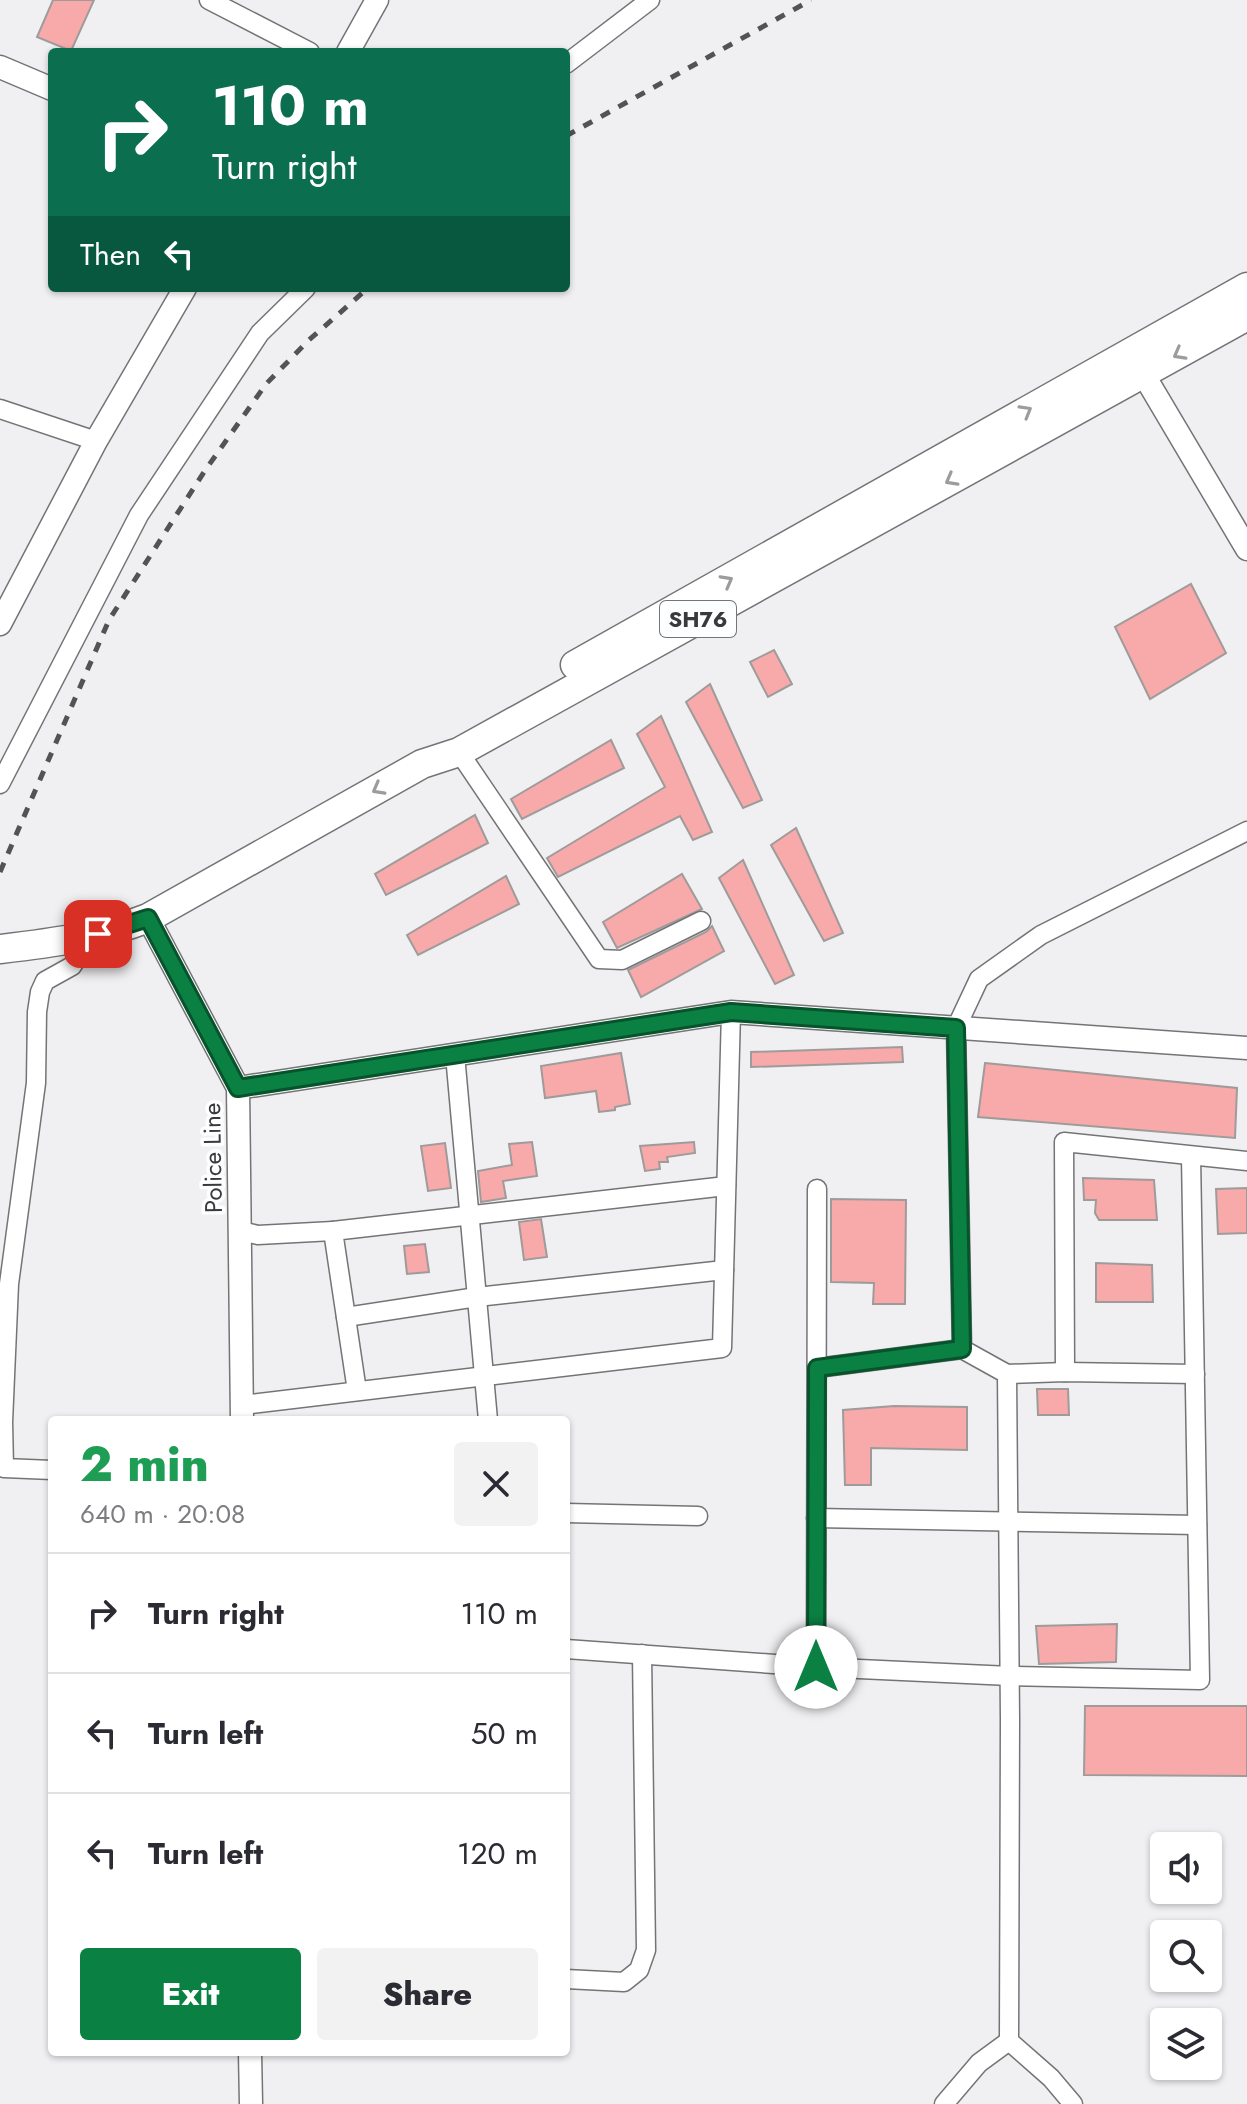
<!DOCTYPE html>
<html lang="en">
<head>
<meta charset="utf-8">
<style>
  body { margin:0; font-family:Jost,sans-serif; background:#f2f2f3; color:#2b2b33; height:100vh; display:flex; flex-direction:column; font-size:30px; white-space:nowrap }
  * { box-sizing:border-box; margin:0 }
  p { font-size:26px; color:#7c7c81 }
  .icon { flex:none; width:44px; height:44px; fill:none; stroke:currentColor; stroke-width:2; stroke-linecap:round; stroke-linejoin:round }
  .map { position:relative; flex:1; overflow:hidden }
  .panel { position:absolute; left:48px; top:1416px; width:522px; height:640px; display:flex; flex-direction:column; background:#fff; border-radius:8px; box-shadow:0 2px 6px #0004 }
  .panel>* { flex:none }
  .top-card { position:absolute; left:48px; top:48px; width:522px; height:244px; border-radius:8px; box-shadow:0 2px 6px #0004; background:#0b6e4f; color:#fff; overflow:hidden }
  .tools { position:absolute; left:1150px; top:1832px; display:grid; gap:16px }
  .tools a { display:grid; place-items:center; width:72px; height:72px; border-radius:8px; background:#fff; box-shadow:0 2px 6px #0004; font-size:40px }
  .pin { position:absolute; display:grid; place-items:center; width:68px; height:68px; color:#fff; margin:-34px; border-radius:16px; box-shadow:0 4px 12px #0006 }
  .me { position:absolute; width:88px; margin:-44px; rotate:0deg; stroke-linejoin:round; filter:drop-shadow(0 0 6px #0008) }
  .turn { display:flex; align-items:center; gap:28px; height:168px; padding:0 32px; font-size:36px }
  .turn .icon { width:104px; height:104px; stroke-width:2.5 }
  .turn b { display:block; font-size:56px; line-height:68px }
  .then { display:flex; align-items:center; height:76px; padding:0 32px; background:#0003; gap:16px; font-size:30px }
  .round { display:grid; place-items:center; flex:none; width:84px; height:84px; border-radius:8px; background:#f2f2f3 }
  .headline { display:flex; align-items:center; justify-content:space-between; height:136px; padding:0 32px }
  h1 { font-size:48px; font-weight:800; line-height:60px; color:#1e9e55 }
  .button { display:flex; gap:16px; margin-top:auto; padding:16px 32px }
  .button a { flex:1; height:92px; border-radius:8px; background:#0b8043; color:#fff; font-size:32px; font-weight:800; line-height:92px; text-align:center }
  .button a+a { background:#f2f2f3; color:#2b2b33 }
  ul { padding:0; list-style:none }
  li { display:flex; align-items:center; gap:24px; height:120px; padding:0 32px; border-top:2px solid #e1e1e2 }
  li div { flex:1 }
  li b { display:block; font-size:30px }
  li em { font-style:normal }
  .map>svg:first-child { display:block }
  .building { fill:#f7aaa9; stroke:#9f9b9b; stroke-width:2 }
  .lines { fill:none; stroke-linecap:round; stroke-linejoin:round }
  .minor-casing { stroke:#747477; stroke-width:21 }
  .tertiary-casing { stroke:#747477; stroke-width:25 }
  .primary-casing { stroke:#747477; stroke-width:31 }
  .minor { stroke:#fff; stroke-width:18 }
  .tertiary { stroke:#fff; stroke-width:22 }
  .primary { stroke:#fff; stroke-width:28 }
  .rail { stroke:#535354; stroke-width:5; stroke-dasharray:10 10; stroke-linecap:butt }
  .oneway { stroke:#9c9c9d }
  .route-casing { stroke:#07532c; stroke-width:20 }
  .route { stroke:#0b8043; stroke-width:14 }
  .labels { text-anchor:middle; stroke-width:7; stroke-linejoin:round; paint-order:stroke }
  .shield { fill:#fdfeff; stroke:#747576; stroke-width:2 }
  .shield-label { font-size:22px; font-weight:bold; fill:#3a3a3b }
  .street-label { font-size:24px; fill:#3a3a3b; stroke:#fdfeff }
</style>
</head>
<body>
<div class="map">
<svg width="1247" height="2104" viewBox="0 0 1247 2104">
  <rect width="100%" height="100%" fill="#f0f0f3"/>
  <g class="building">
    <polygon points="53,0 94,0 71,51 37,37"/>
    <polygon points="1191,584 1226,653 1150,699 1115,627"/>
    <polygon points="774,650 792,684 768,697 750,662"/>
    <polygon points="710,684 762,800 743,808 686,702"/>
    <polygon points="661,716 712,832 693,840 680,816 558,877 547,858 665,787 637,734"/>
    <polygon points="611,740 624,768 522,819 511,799"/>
    <polygon points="475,815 488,843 386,895 375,874"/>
    <polygon points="796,828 843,933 824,941 771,845"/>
    <polygon points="743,860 794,975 775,984 719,878"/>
    <polygon points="682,874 702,909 617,948 603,922"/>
    <polygon points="506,876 519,904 418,955 407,935"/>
    <polygon points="712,926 724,951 641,997 628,970 706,932"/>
    <polygon points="902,1047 903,1062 751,1067 751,1052"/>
    <polygon points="621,1053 630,1104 615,1107 615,1110 599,1112 596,1091 545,1098 541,1066"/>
    <polygon points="985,1063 1237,1088 1235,1138 978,1117"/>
    <polygon points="532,1142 537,1176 503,1181 506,1198 481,1202 478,1171 512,1165 509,1144"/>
    <polygon points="694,1142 695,1153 667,1157 668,1162 659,1162 660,1169 645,1171 640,1146"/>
    <polygon points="445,1143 451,1188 428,1191 421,1146"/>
    <polygon points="1083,1178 1154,1180 1157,1220 1099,1220 1095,1213 1096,1200 1084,1200"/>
    <polygon points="1247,1188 1247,1233 1218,1234 1216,1189"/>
    <polygon points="831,1199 906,1200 905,1304 873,1304 874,1283 831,1282"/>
    <polygon points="541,1219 547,1257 524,1260 519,1222"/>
    <polygon points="425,1244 429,1272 407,1274 404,1246"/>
    <polygon points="1096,1263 1152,1265 1153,1302 1096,1302"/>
    <polygon points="1037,1389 1068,1389 1069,1415 1038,1415"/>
    <polygon points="894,1406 967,1407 967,1450 871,1448 871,1485 845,1485 843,1410"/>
    <polygon points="1117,1624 1116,1662 1039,1664 1036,1626"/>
    <polygon points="1085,1706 1247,1706 1247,1776 1084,1775"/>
  </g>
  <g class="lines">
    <defs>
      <g id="minor">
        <polyline points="209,0 310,52"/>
        <polyline points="566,64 650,0"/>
        <polyline points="0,409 96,441"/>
        <polyline points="459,752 599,959 622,960 701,921"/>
        <polyline points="0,784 139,515 260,333 306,288"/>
        <polyline points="455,1055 488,1420"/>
        <polyline points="240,1231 258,1235 333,1231"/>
        <polyline points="346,1317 477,1297 724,1270"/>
        <polyline points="817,1368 962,1349"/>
        <polyline points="1065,1372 1064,1142 1247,1161"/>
        <polyline points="1007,1374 1065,1372 1195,1374"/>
        <polyline points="357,1391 333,1231 726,1186"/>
        <polyline points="242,1405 722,1348 731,1012"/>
        <polyline points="52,1470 4,1468 3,1422 9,1284 36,1083 37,1012 40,992 45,981 72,966 79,955 82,938"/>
        <polyline points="566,1513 698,1516"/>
        <polyline points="816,1518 1197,1525"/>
        <polyline points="566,1649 816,1667 1010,1676 1200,1680 1191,1156"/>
        <polyline points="816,1667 817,1189"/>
        <polyline points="566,1979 624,1982 639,1970 646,1950 642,1654"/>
        <polyline points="944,2104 979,2063 1009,2041"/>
        <polyline points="1073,2104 1051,2078 1009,2041 1010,1720 1007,1374 962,1349 956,1028 979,979 1041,935 1247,831"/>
      </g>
      <g id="tertiary">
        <polyline points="348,52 377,0"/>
        <polyline points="0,67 52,89"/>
        <polyline points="1135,360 1247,549"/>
        <polyline points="0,624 96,441 185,288"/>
        <polyline points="148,918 238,1088 242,1420"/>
        <polyline points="238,1088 731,1012 1247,1048"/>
        <polyline points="250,2052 251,2104"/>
      </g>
      <g id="primary">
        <polyline points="575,665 1247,287"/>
        <path d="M0,949C51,943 100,937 148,918L422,764L459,752L1247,316"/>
      </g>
    </defs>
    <use href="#minor" class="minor-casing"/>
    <use href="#tertiary" class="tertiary-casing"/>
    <use href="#primary" class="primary-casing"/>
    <use href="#minor" class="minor"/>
    <use href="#tertiary" class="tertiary"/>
    <use href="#primary" class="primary"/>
    <g class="rail">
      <polyline points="566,136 811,0"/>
      <polyline points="0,872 109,620 204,472 266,384 309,340 368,288"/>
    </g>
  </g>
  <defs><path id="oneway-chevron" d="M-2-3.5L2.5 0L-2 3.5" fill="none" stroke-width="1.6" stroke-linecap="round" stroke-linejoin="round" transform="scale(2)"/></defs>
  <g class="oneway">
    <use href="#oneway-chevron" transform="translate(1179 354) rotate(151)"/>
    <use href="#oneway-chevron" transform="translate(1026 411) rotate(-30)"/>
    <use href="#oneway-chevron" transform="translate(951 480) rotate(151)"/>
    <use href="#oneway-chevron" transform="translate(727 581) rotate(-29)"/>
    <use href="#oneway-chevron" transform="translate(378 789) rotate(151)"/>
  </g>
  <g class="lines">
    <defs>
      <polyline id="route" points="98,934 148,918 238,1088 731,1012 956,1028 962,1349 817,1368 816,1667"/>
    </defs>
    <use href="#route" class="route-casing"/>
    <use href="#route" class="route"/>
  </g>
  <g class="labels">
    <rect class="shield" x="660" y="601" width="76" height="36" rx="6"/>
    <g class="shield-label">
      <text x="698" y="627">SH76</text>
    </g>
    <g class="street-label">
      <text transform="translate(213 1158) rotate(-91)" y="8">Police Line</text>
    </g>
  </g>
</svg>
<div class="tools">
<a><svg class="icon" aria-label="sound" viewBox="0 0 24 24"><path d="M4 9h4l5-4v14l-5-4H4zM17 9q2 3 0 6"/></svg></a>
<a><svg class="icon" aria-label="search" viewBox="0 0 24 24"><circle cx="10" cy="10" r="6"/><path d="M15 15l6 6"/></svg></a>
<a><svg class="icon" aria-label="layers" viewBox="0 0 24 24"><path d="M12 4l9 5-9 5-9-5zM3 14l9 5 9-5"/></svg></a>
</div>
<div class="pin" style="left:98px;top:934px;background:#d93025"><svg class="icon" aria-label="arrive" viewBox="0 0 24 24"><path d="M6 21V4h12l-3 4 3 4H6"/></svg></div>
<svg class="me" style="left:816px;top:1667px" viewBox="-20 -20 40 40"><circle r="19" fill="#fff"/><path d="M0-13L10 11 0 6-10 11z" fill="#0b8043"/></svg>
<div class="top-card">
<div class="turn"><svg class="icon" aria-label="right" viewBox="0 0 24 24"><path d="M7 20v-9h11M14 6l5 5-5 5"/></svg><div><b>110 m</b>Turn right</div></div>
<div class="then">Then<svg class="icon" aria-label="left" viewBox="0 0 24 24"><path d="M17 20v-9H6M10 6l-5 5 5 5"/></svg></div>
</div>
<section class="panel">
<div class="headline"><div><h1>2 min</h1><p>640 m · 20:08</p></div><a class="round"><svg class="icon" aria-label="close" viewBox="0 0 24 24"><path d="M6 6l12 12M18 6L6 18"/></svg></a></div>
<ul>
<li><svg class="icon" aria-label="right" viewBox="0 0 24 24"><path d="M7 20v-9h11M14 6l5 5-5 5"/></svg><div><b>Turn right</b></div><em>110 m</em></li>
<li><svg class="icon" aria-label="left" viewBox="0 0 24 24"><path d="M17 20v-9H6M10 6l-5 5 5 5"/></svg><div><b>Turn left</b></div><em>50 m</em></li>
<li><svg class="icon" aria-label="left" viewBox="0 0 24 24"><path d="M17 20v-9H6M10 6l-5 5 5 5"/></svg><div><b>Turn left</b></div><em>120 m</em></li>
</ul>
<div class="button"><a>Exit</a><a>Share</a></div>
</section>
</div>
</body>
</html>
